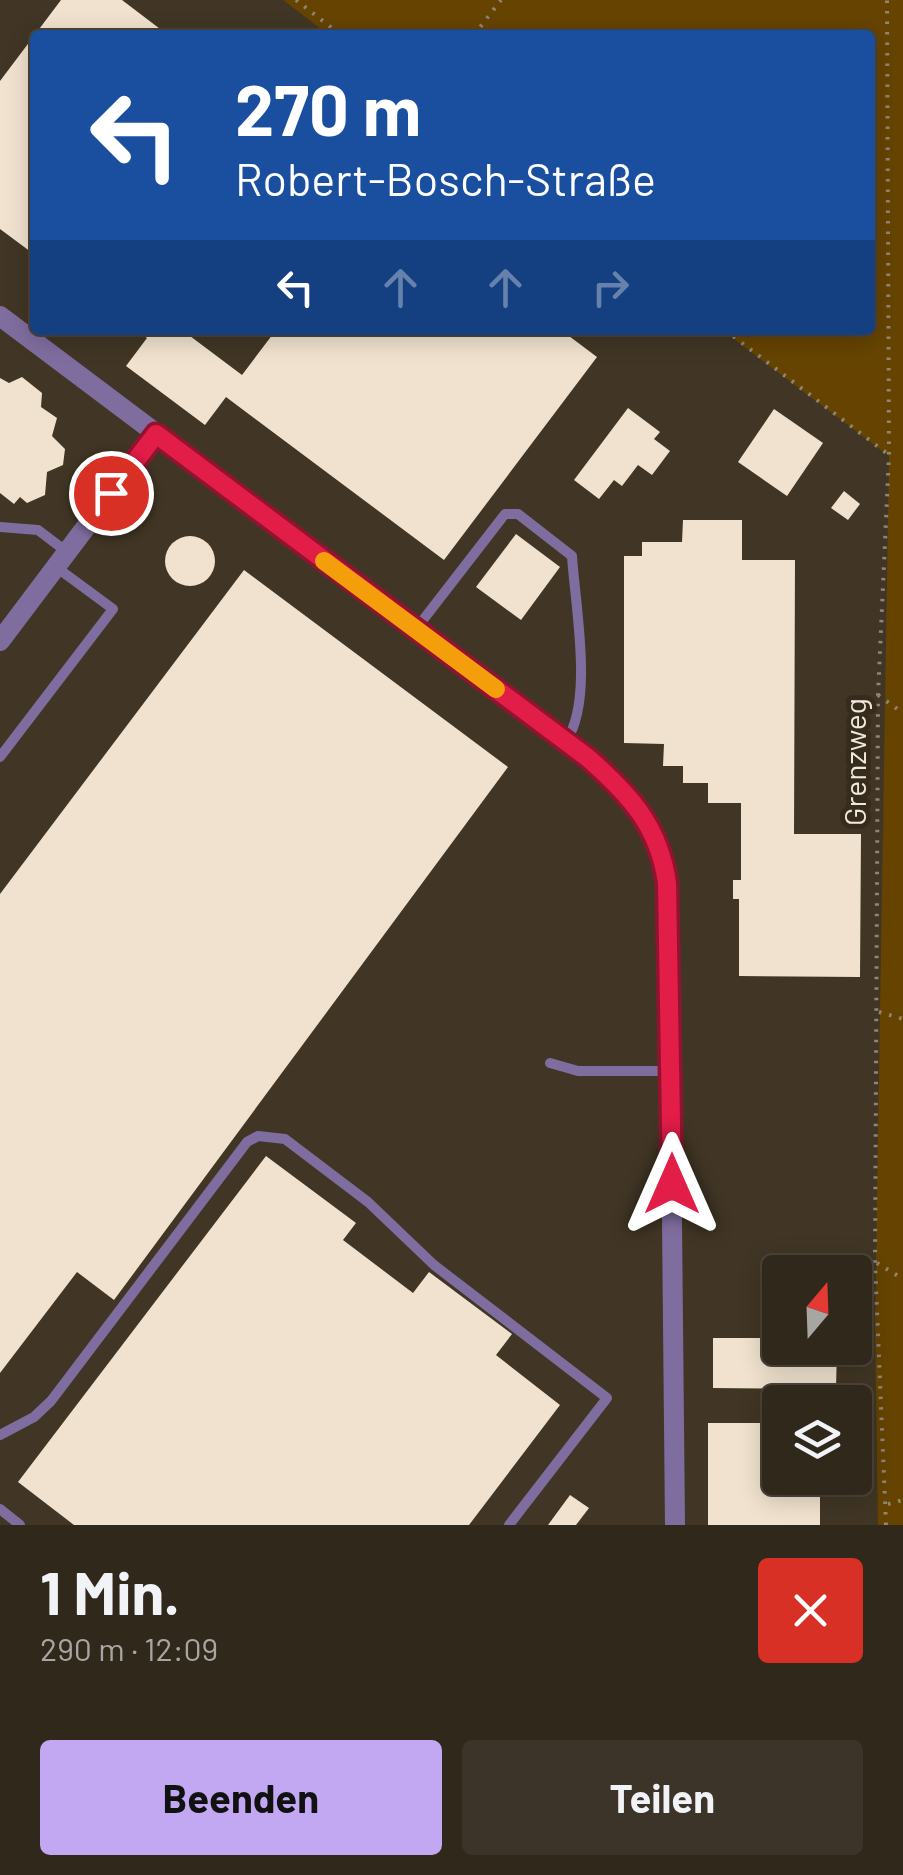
<!DOCTYPE html>
<html lang="de">
<head>
<meta charset="utf-8">
<style>
  body { margin:0; font-family:Barlow,sans-serif; background:#3d3429; color:#f1f3f6; height:100vh; display:flex; flex-direction:column; font-size:38px; white-space:nowrap }
  * { box-sizing:border-box; margin:0 }
  p { font-size:32px; color:#a8a6a3 }
  .icon { flex:none; width:55px; height:55px; fill:none; stroke:currentColor; stroke-width:2; stroke-linecap:round; stroke-linejoin:round }
  .map { position:relative; height:1525px; overflow:hidden }
  .side { display:flex; flex-direction:column; background:#31281c; flex:1 }
  .side>* { flex:none }
  .guide { position:absolute; left:30px; top:30px; width:845px; height:305px; border-radius:10px; box-shadow:0 5px 25px #0003,0 0 0 2px #4c443b; background:#1a4fa0; color:#fff; overflow:hidden }
  .needle { width:65px; rotate:19deg }
  .tools { position:absolute; left:762px; top:1255px; display:grid; gap:20px }
  .tools a { display:grid; place-items:center; width:110px; height:110px; border-radius:10px; background:#31281c; box-shadow:0 5px 25px #0003,0 0 0 2px #4c443b; font-size:50px }
  .pin { position:absolute; display:grid; place-items:center; width:85px; height:85px; color:#fff; margin:-42px; border:5px solid #fff; border-radius:50%; box-shadow:0 2px 10px #0007 }
  .me { position:absolute; width:110px; margin:-55px; rotate:0deg; stroke-linejoin:round; filter:drop-shadow(0 0 8px #0008) }
  .turn { display:flex; align-items:center; gap:35px; height:210px; padding:0 40px; font-size:45px }
  .turn .icon { width:130px; height:130px; stroke-width:2.5 }
  .turn b { display:block; font-size:70px; line-height:85px }
  .lanes { display:flex; align-items:center; height:95px; padding:0 40px; background:#0003; justify-content:center; gap:50px; direction:ltr }
  .lanes .off { opacity:.35 }
  .round { display:grid; place-items:center; flex:none; width:105px; height:105px; border-radius:10px; background:#3d3429 }
  .headline { display:flex; align-items:center; justify-content:space-between; height:170px; padding:0 40px }
  h1 { font-size:60px; font-weight:700; line-height:75px }
  .primary-button { display:flex; gap:20px; margin-top:auto; padding:20px 40px }
  .primary-button a { flex:1; height:115px; border-radius:10px; background:#c2a8f2; color:#111; font-size:40px; font-weight:700; line-height:115px; text-align:center }
  .primary-button a+a { background:#3d3429; color:#f1f3f6 }
  .map>svg:first-child { display:block }
  .green { fill:#640 }
  .building { fill:#f0e2ce }
  .lines { fill:none; stroke-linecap:round; stroke-linejoin:round }
  .path { stroke:#8f8578; stroke-width:4; stroke-dasharray:2.5 8; stroke-linecap:butt }
  .lane { stroke:#7f6d9f; stroke-width:10 }
  .street { stroke:#7f6d9f; stroke-width:20 }
  .route-casing { stroke:#92132f; stroke-width:25 }
  .route { stroke:#e11d48; stroke-width:18 }
  .slow { stroke:#f59e0b; stroke-width:18 }
  .labels { text-anchor:middle; stroke-width:10; stroke-linejoin:round; paint-order:stroke }
  .street-label { font-size:30px; fill:#efe8de; stroke:#372c1c }
</style>
</head>
<body>
<div class="map">
<svg width="903" height="1525" viewBox="0 0 903 1525">
  <rect width="100%" height="100%" fill="#413625"/>
  <polygon class="green" points="283,0 903,0 903,1525 878,1525 875,1327 889,456 722,330 870,330 870,35 329,35"/>
  <g class="building">
    <polygon points="61,0 122,0 168,35 35,35 35,255 0,229 0,81"/>
    <polygon points="136,330 188,330 186,333 242,375 276,330 561,330 597,357 444,560 226,397 205,425 126,366 147,338"/>
    <polygon points="22,377 42,393 41,407 57,418 52,436 65,449 63,465 47,472 45,495 27,503 20,497 14,504 0,493 0,378 9,383"/>
    <polygon points="628,408 660,432 654,439 670,451 652,475 638,465 622,486 614,480 599,499 574,480"/>
    <polygon points="774,409 823,443 787,496 738,462"/>
    <polygon points="844,491 860,504 848,520 831,508"/>
    <polygon points="683,520 742,520 742,560 795,560 794,834 861,834 860,977 739,976 739,899 733,899 733,880 741,880 741,803 708,803 708,783 683,783 683,766 663,766 664,744 624,743 624,556 642,556 642,542 682,542"/>
    <polygon points="516,534 560,567 521,620 476,587"/>
    <circle cx="190" cy="561" r="25"/>
    <polygon points="244,570 508,767 114,1300 77,1272 0,1373 0,894"/>
    <polygon points="266,1156 356,1223 343,1240 413,1293 429,1272 512,1334 496,1355 560,1405 469,1525 74,1525 18,1482"/>
    <polygon points="713,1338 780,1338 780,1348 837,1348 836,1389 713,1388"/>
    <polygon points="708,1423 780,1423 780,1478 820,1478 820,1525 708,1525"/>
    <polygon points="570,1495 589,1508 576,1525 548,1525"/>
  </g>
  <g class="lines">
    <g class="path">
      <polyline points="296,0 341,35"/>
      <polyline points="474,35 501,0"/>
      <polyline points="725,330 889,455"/>
      <polyline points="878,695 903,713"/>
      <polyline points="879,1012 903,1019"/>
      <polyline points="877,1263 903,1279"/>
      <polyline points="888,1504 903,1500"/>
      <polyline points="886,1525 875,1262 878,695 889,455 887,0"/>
    </g>
    <g class="lane">
      <polyline points="0,527 38,530 67,552"/>
      <path d="M416,629L505,514H518L572,556C575,605 594,701 566,741"/>
      <polyline points="0,757 113,609 56,567"/>
      <polyline points="550,1063 578,1071 670,1071"/>
      <polyline points="0,1435 34,1417 51,1401 247,1142 258,1136 285,1139 368,1202 434,1265 607,1398 509,1525"/>
      <polyline points="0,1509 20,1525"/>
    </g>
    <g class="street">
      <path d="M0,316L588,758C647,810 664,838 669,918L675,1525"/>
      <polyline points="0,641 156,434"/>
    </g>
  </g>
  <g class="lines">
    <defs>
      <path id="route" d="M111,493L156,434L588,758C630,795 659,826 667,883L672,1184"/>
    </defs>
    <use href="#route" class="route-casing"/>
    <use href="#route" class="route"/>
    <polyline class="slow" points="324,561 496,689"/>
  </g>
  <g class="labels">
    <g class="street-label">
      <text transform="translate(856 762) rotate(-90)" y="10">Grenzweg</text>
    </g>
  </g>
</svg>
<div class="tools">
<a><svg class="needle" viewBox="-14 -14 28 28"><path d="M0-13l5 13h-10z" fill="#e53935"/><path d="M0 13l5-13h-10z" fill="#a8a6a3"/></svg></a>
<a><svg class="icon" aria-label="layers" viewBox="0 0 24 24"><path d="M12 4l9 5-9 5-9-5zM3 14l9 5 9-5"/></svg></a>
</div>
<div class="pin" style="left:111px;top:493px;background:#d93025"><svg class="icon" aria-label="arrive" viewBox="0 0 24 24"><path d="M6 21V4h12l-3 4 3 4H6"/></svg></div>
<svg class="me" style="left:672px;top:1184px" viewBox="-20 -20 40 40"><path d="M0-17L14 15 0 8-14 15z" fill="#e11d48" stroke="#fff" stroke-width="4"/></svg>
<div class="guide">
<div class="turn"><svg class="icon" aria-label="left" viewBox="0 0 24 24"><path d="M17 20v-9H6M10 6l-5 5 5 5"/></svg><div><b>270 m</b>Robert-Bosch-Straße</div></div>
<div class="lanes"><svg class="icon" aria-label="left" viewBox="0 0 24 24"><path d="M17 20v-9H6M10 6l-5 5 5 5"/></svg><svg class="icon off" aria-label="ahead" viewBox="0 0 24 24"><path d="M12 20V5M6 11l6-6 6 6"/></svg><svg class="icon off" aria-label="ahead" viewBox="0 0 24 24"><path d="M12 20V5M6 11l6-6 6 6"/></svg><svg class="icon off" aria-label="right" viewBox="0 0 24 24"><path d="M7 20v-9h11M14 6l5 5-5 5"/></svg></div>
</div>
</div>
<section class="side">
<div class="headline"><div><h1>1 Min.</h1><p>290 m · 12:09</p></div><a class="round" style="background:#d93025;color:#fff"><svg class="icon" aria-label="close" viewBox="0 0 24 24"><path d="M6 6l12 12M18 6L6 18"/></svg></a></div>
<div class="primary-button"><a>Beenden</a><a>Teilen</a></div>
</section>
</body>
</html>
